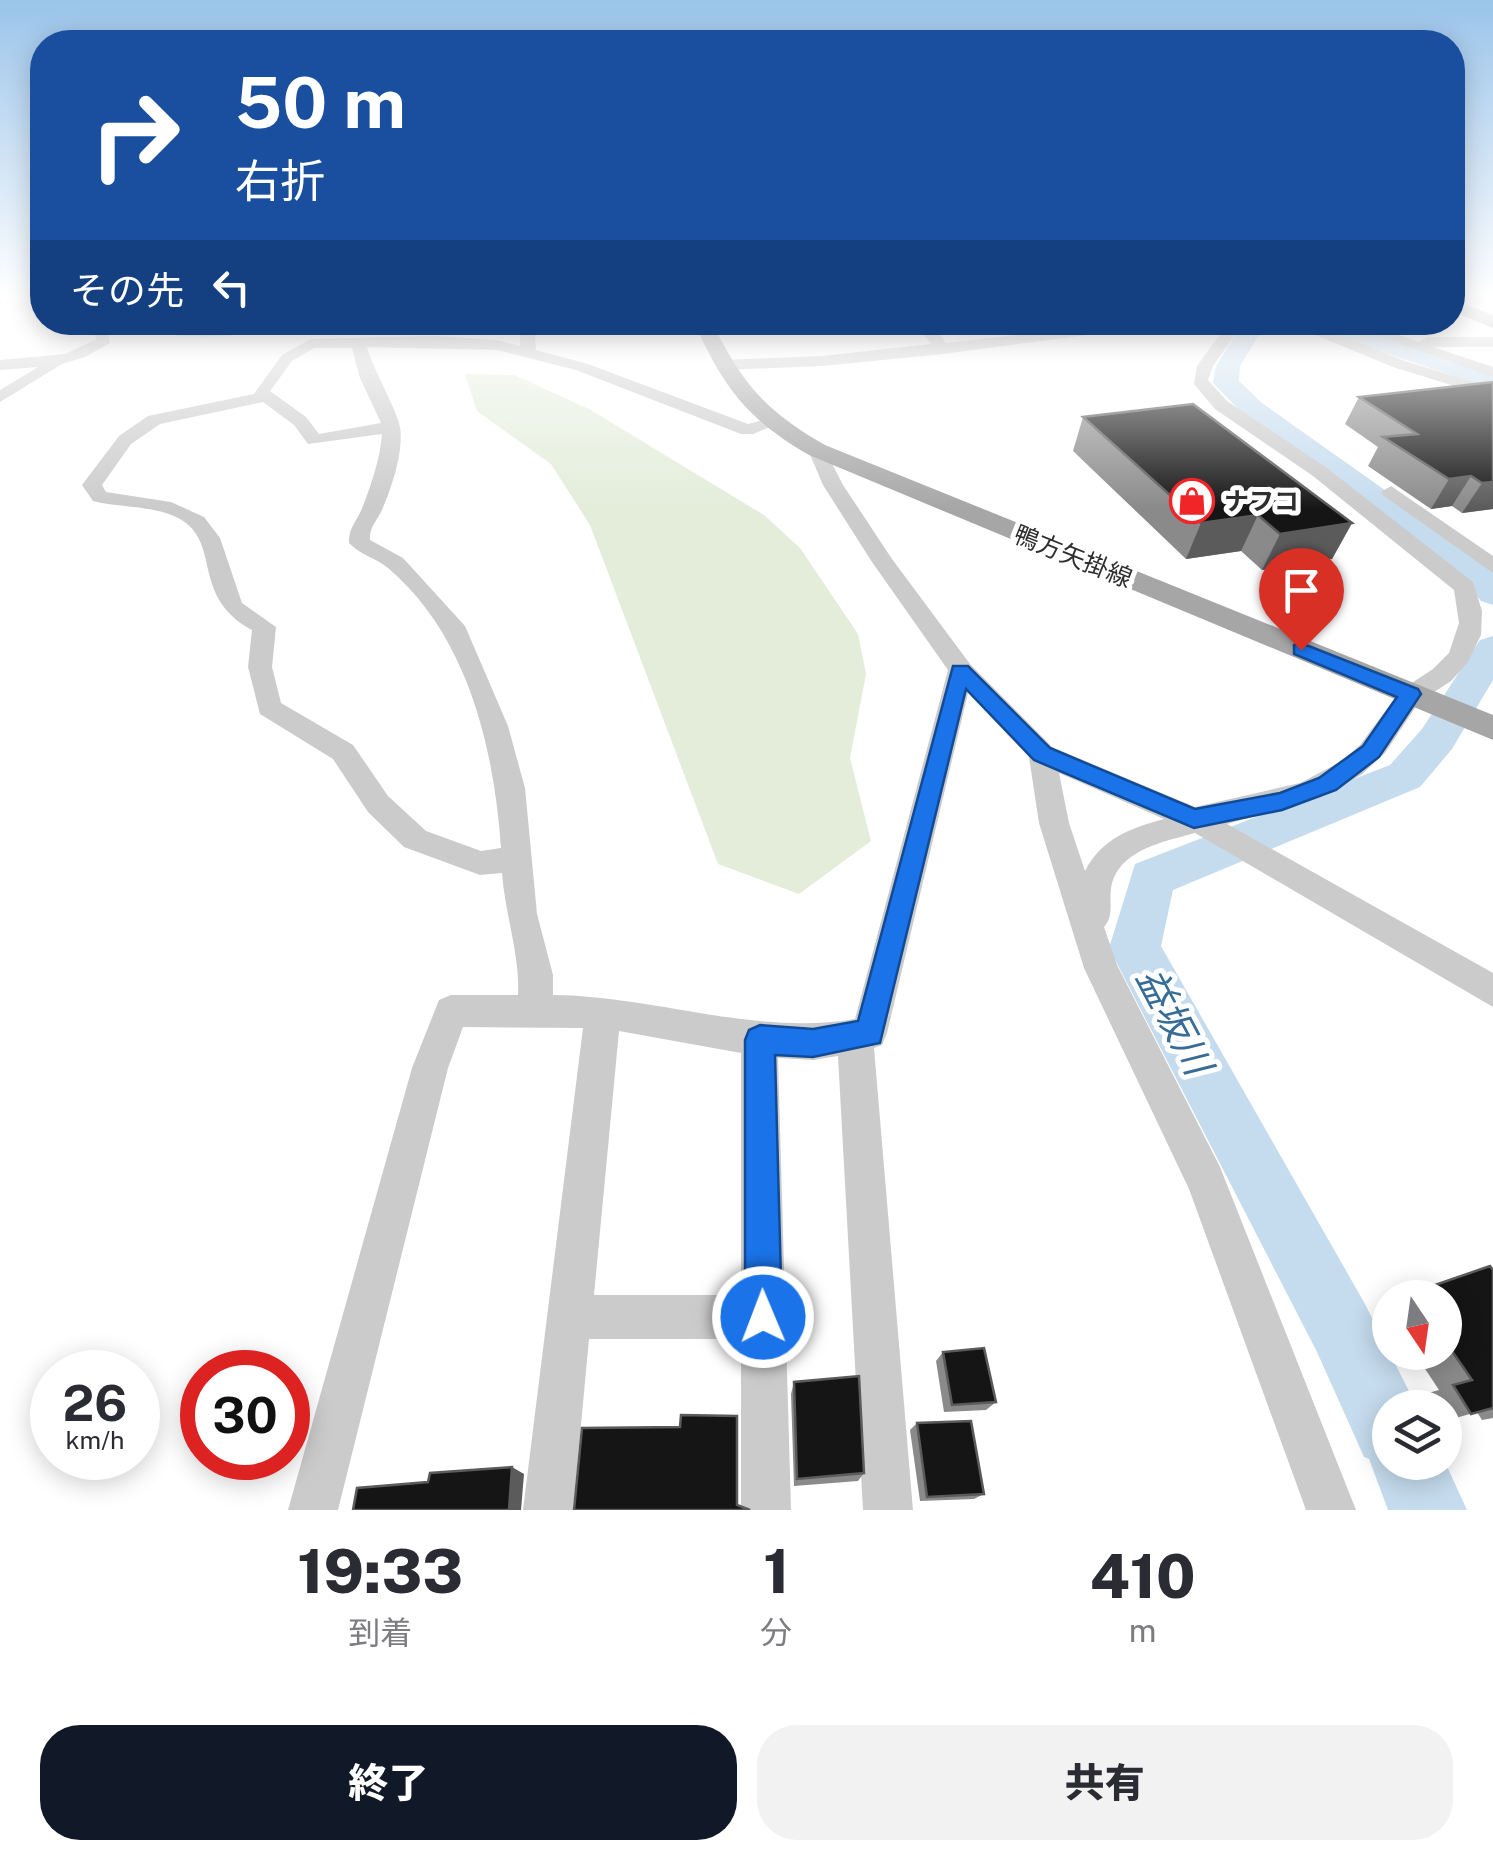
<!DOCTYPE html>
<html lang="ja">
<head>
<meta charset="utf-8">
<style>
  body { margin:0; font-family:"Public Sans","Noto Sans JP",sans-serif; background:#f2f2f3; color:#2b2b33; height:100vh; display:flex; flex-direction:column; font-size:38px; white-space:nowrap }
  * { box-sizing:border-box; margin:0 }
  p { font-size:32px; color:#7c7c81 }
  .icon { flex:none; width:55px; height:55px; fill:none; stroke:currentColor; stroke-width:2; stroke-linecap:round; stroke-linejoin:round }
  .map { position:relative; height:1510px; overflow:hidden }
  .panel { display:flex; flex-direction:column; background:#fff; flex:1 }
  .panel>* { flex:none }
  .top-card { position:absolute; left:30px; top:30px; width:1435px; height:305px; border-radius:40px; box-shadow:0 5px 25px #0003; background:#1a4fa0; color:#fff; overflow:hidden }
  .needle { width:65px; rotate:167deg }
  .tools { position:absolute; left:1372px; top:1280px; display:grid; gap:20px }
  .tools a { display:grid; place-items:center; width:90px; height:90px; border-radius:50%; background:#fff; box-shadow:0 5px 25px #0003; font-size:50px }
  .speed { position:absolute; left:30px; top:1350px; display:flex; gap:20px; font-size:50px; font-weight:700; text-align:center }
  .speed>* { display:grid; place-content:center; width:130px; height:130px; border-radius:50%; background:#fff; box-shadow:0 5px 25px #0003; line-height:1 }
  .speed small { font-size:25px; font-weight:400 }
  .speed .limit { border:15px solid #d22; background:#fff; color:#111 }
  .pin { position:absolute; display:grid; place-items:center; width:85px; height:85px; color:#fff; margin:-102px -42px; border-radius:50% 50% 50% 0; rotate:-45deg; box-shadow:0 0 10px #0007 }
  .pin .icon { rotate:45deg }
  .me { position:absolute; width:110px; margin:-55px; rotate:359deg; stroke-linejoin:round; filter:drop-shadow(0 0 8px #0008) }
  .turn { display:flex; align-items:center; gap:35px; height:210px; padding:0 40px; font-size:45px }
  .turn .icon { width:130px; height:130px; stroke-width:2.5 }
  .turn b { display:block; font-size:70px; line-height:85px }
  .then { display:flex; align-items:center; height:95px; padding:0 40px; background:#0003; gap:20px; font-size:38px }
  .eta { display:flex; justify-content:space-evenly; align-items:center; height:170px; text-align:center }
  .eta b { font-size:60px; font-weight:800; line-height:70px }
  .action { display:flex; gap:20px; margin-top:auto; padding:20px 40px }
  .action a { flex:1; height:115px; border-radius:40px; background:#111827; color:#fff; font-size:40px; font-weight:800; line-height:115px; text-align:center }
  .action a+a { background:#f2f2f3; color:#2b2b33 }
  .map>svg:first-child { display:block }
  .green { fill:#e3edda }
  .water { fill:#c5dcee }
  .lines { fill:none; stroke-linecap:round; stroke-linejoin:round }
  .river { fill:#c5dcee; fill-rule:evenodd }
  .path { stroke:#cbcbcb; stroke-width:2.5; stroke-dasharray:2.5 2.5; stroke-linecap:butt }
  .minor { fill:#cbcbcb; fill-rule:evenodd }
  .major { fill:#a6a6a6; fill-rule:evenodd }
  .wall { fill:#8a8a8a }
  .shaded-wall { fill:#5b5b5b }
  .building { fill:#151515; stroke:#5b5b5b; stroke-width:2.5 }
  .route { fill:#1a73e8; stroke:#114b97; stroke-width:2.5 }
  .labels { text-anchor:middle; stroke-width:10; stroke-linejoin:round; paint-order:stroke }
  .far-poi-label { font-size:25px; font-weight:bold; fill:#2e2e2e; stroke:#fff; text-anchor:start }
  .far-street-label { font-size:25px; fill:#2e2e2e; stroke:#fff }
  .near-water-label { font-size:38px; font-style:italic; fill:#366c96; stroke:#fff }
</style>
</head>
<body>
<div class="map">
<svg width="1493" height="1510" viewBox="0 0 1493 1510">
  <rect width="100%" height="100%" fill="#fff"/>
  <polygon class="green" points="465,374 514,375 589,409 764,515 800,548 858,634 866,674 850,758 871,841 799,894 718,864 590,525 551,464 477,411"/>
  <path class="water" d="M113,323H287C229,342 171,340 113,323Z"/>
  <g class="lines">
    <g class="river">
      <polygon points="1244,322 1267,322 1240,366 1239,381 1262,403 1478,556 1493,573 1493,605 1481,601 1454,570 1244,415 1213,383 1216,366"/>
      <polygon points="1304,322 1339,322 1493,373 1493,389 1307,327"/>
      <polygon points="1493,636 1493,680 1452,749 1420,787 1173,890 1161,946 1365,1304 1416,1405 1390,1408 1390,1462 1445,1462 1467,1510 1388,1510 1369,1459 1364,1457 1317,1352 1109,948 1135,864 1390,765 1422,729 1480,640"/>
    </g>
    <polyline class="path" points="0,302 42,303"/>
    <g class="minor">
      <polygon points="86,322 106,325 110,343 85,357 62,364 0,402 0,390 38,367 0,370 0,360 65,354 97,339"/>
      <path d="M520,322H534L536,350L588,364L748,424L771,418L780,423L753,434H741L576,370L497,350L367,347C374,371 396,408 400,427C404,452 391,490 381,512C376,522 369,528 370,540L403,558L465,626L508,726L525,788L537,914L553,975V995C655,996 754,1036 855,1019L948,670L872,562L823,485L808,450L811,446H823L843,485L892,559L970,664L1052,747L1195,807L1300,783L1342,761L1360,745L1401,690L1433,669L1449,653L1459,623L1454,590L1313,476L1215,409L1194,384L1197,366L1229,322H1244L1213,366L1208,380L1227,401L1327,468L1473,582L1482,611L1481,635L1468,662L1451,681L1419,702L1385,753L1361,775L1320,798L1227,824L1493,973V1007L1195,833C1163,842 1117,850 1111,889C1109,904 1114,915 1104,927L1117,965L1220,1167L1356,1510H1306L1189,1189L1084,968L1039,823L1029,757L968,693L887,1033L882,1045L874,1048L913,1510H863L838,1056L813,1060L778,1058L791,1510H741V1339H589L573,1510H523L583,1028L463,1027L448,1068L338,1510H288L412,1068L439,1000L451,995H518C520,955 505,914 502,873L480,875L404,847L368,812L333,759L260,714L248,667L252,630C189,596 223,541 178,518C152,505 121,508 93,501L82,485L119,436L148,416L254,394L282,355L311,339L435,336L497,340L520,346ZM314,348H352L360,378L381,423L319,434L306,417L270,391L292,361ZM263,402L294,425L308,444L382,434C380,459 372,482 363,506C358,520 348,528 349,543C360,555 376,558 388,568C468,636 494,748 501,848L481,851L426,831L388,796L353,745L281,703L272,667L276,627L242,603L220,538L204,517L171,502L106,492L102,485L131,444L160,424ZM1059,773L1164,819C1131,828 1102,838 1085,871L1069,823ZM619,1031L741,1053V1295H594Z"/>
      <polygon points="914,322 929,322 946,343 1133,322 1185,322 943,354 822,366 723,370 715,365 723,360 822,356 931,344"/>
      <polygon points="1284,322 1305,322 1405,361 1493,388 1493,398 1393,367"/>
      <polygon points="1339,322 1362,322 1419,342 1427,337 1493,337 1493,347 1433,347 1493,367 1493,377"/>
      <polygon points="1391,486 1493,556 1493,573 1384,496 1381,492"/>
    </g>
    <g class="major">
      <polygon points="1452,299 1493,315 1493,328 1452,311"/>
      <path d="M694,322H712C742,384 766,411 825,445L1493,715V740L809,455C747,419 723,387 694,322Z"/>
    </g>
  </g>
  <g class="wall">
    <polygon points="1493,382 1493,509 1462,513 1452,506 1431,509 1368,466 1378,447 1345,424 1359,397"/>
    <polygon points="1083,417 1352,523 1332,559 1262,570 1241,551 1186,559 1073,451"/>
    <polygon points="1493,1270 1493,1418 1482,1420 1477,1412 1445,1421 1445,1408 1428,1408 1421,1395 1439,1390 1414,1352 1445,1352 1445,1298 1402,1298 1412,1293"/>
    <polygon points="1390,1303 1390,1316 1383,1306"/>
    <polygon points="943,1352 996,1402 986,1410 944,1412 936,1361"/>
    <polygon points="794,1382 864,1473 858,1481 794,1486 791,1394"/>
    <polygon points="917,1423 984,1494 974,1499 920,1501 910,1430"/>
  </g>
  <g class="shaded-wall">
    <polygon points="1471,476 1452,506 1431,509 1449,479"/>
    <polygon points="1493,482 1493,509 1462,513 1482,483"/>
    <polygon points="1258,515 1241,551 1186,559 1201,523"/>
    <polygon points="1352,523 1332,559 1262,570 1280,534"/>
    <polygon points="512,1467 524,1474 521,1510 509,1510"/>
  </g>
  <g class="building">
    <polygon points="1493,382 1493,482 1482,483 1471,476 1449,479 1383,437 1417,434 1359,397"/>
    <polygon points="1193,404 1352,523 1280,534 1258,515 1201,523 1083,417"/>
    <polygon points="1490,1266 1493,1270 1493,1408 1471,1414 1453,1385 1472,1380 1445,1341 1445,1298 1415,1298 1412,1293"/>
    <polygon points="984,1348 996,1402 952,1405 943,1352"/>
    <polygon points="859,1376 864,1473 797,1479 794,1382"/>
    <polygon points="681,1415 737,1416 737,1505 750,1510 574,1510 582,1428 680,1427"/>
    <polygon points="971,1421 984,1494 927,1497 917,1423"/>
    <polygon points="512,1467 509,1510 353,1510 357,1488 428,1482 430,1473"/>
  </g>
  <linearGradient id="sky" x2="0" y2="1"><stop stop-color="#9ac4ea"/><stop offset="0.58" stop-color="#fff"/><stop offset="1" stop-color="#fff" stop-opacity="0"/></linearGradient>
  <rect width="1493" height="509" fill="url(#sky)"/>
  <polygon class="route" points="1301,643 1418,689 1421,694 1379,757 1336,790 1282,810 1194,828 1034,760 966,689 880,1043 813,1057 775,1055 782,1317 776,1330 763,1335 750,1330 745,1317 745,1040 749,1030 760,1025 813,1029 858,1021 953,666 968,666 1050,748 1195,809 1280,793 1319,778 1363,746 1397,697 1294,654 1294,645"/>
  <defs>
    <symbol id="shop-ring" viewBox="-11 -11 22 22"><circle r="9.5" fill="#fff" stroke="#f12428" stroke-width="1.5"/><path d="M-5-2.5h2.3a2.7 3.5 0 0 1 5.4 0H5L5.5 6h-11ZM-1.5-2.5h3a1.5 2.3 0 0 0-3 0Z" fill="#f12428"/></symbol>
  </defs>
  <g fill-rule="evenodd">
    <use href="#shop-ring" x="1167" y="476" width="50" height="50"/>
  </g>
  <g class="labels">
    <g class="far-poi-label">
      <text x="1224" y="510">ナフコ</text>
    </g>
    <g class="far-street-label">
      <text transform="translate(1073 556) rotate(22)" y="9">鴨方矢掛線</text>
    </g>
    <g class="near-water-label">
      <text transform="translate(1174 1021) rotate(62)" y="13">益坂川</text>
    </g>
  </g>
</svg>
<div class="tools">
<a><svg class="needle" viewBox="-14 -14 28 28"><path d="M0-13l5 13h-10z" fill="#e53935"/><path d="M0 13l5-13h-10z" fill="#7c7c81"/></svg></a>
<a><svg class="icon" aria-label="layers" viewBox="0 0 24 24"><path d="M12 4l9 5-9 5-9-5zM3 14l9 5 9-5"/></svg></a>
</div>
<div class="speed"><div>26<small>km/h</small></div><div class="limit">30</div></div>
<div class="pin" style="left:1301px;top:650px;background:#d93025"><svg class="icon" aria-label="arrive" viewBox="0 0 24 24"><path d="M6 21V4h12l-3 4 3 4H6"/></svg></div>
<svg class="me" style="left:763px;top:1317px" viewBox="-20 -20 40 40"><circle r="17" fill="#1a73e8" stroke="#fff" stroke-width="3"/><path d="M0-11L8 9 0 5-8 9z" fill="#fff"/></svg>
<div class="top-card">
<div class="turn"><svg class="icon" aria-label="right" viewBox="0 0 24 24"><path d="M7 20v-9h11M14 6l5 5-5 5"/></svg><div><b>50 m</b>右折</div></div>
<div class="then">その先<svg class="icon" aria-label="left" viewBox="0 0 24 24"><path d="M17 20v-9H6M10 6l-5 5 5 5"/></svg></div>
</div>
</div>
<section class="panel">
<div class="eta">
<div><b>19:33</b><p>到着</p></div>
<div><b>1</b><p>分</p></div>
<div><b>410</b><p>m</p></div>
</div>
<div class="action"><a>終了</a><a>共有</a></div>
</section>
</body>
</html>
